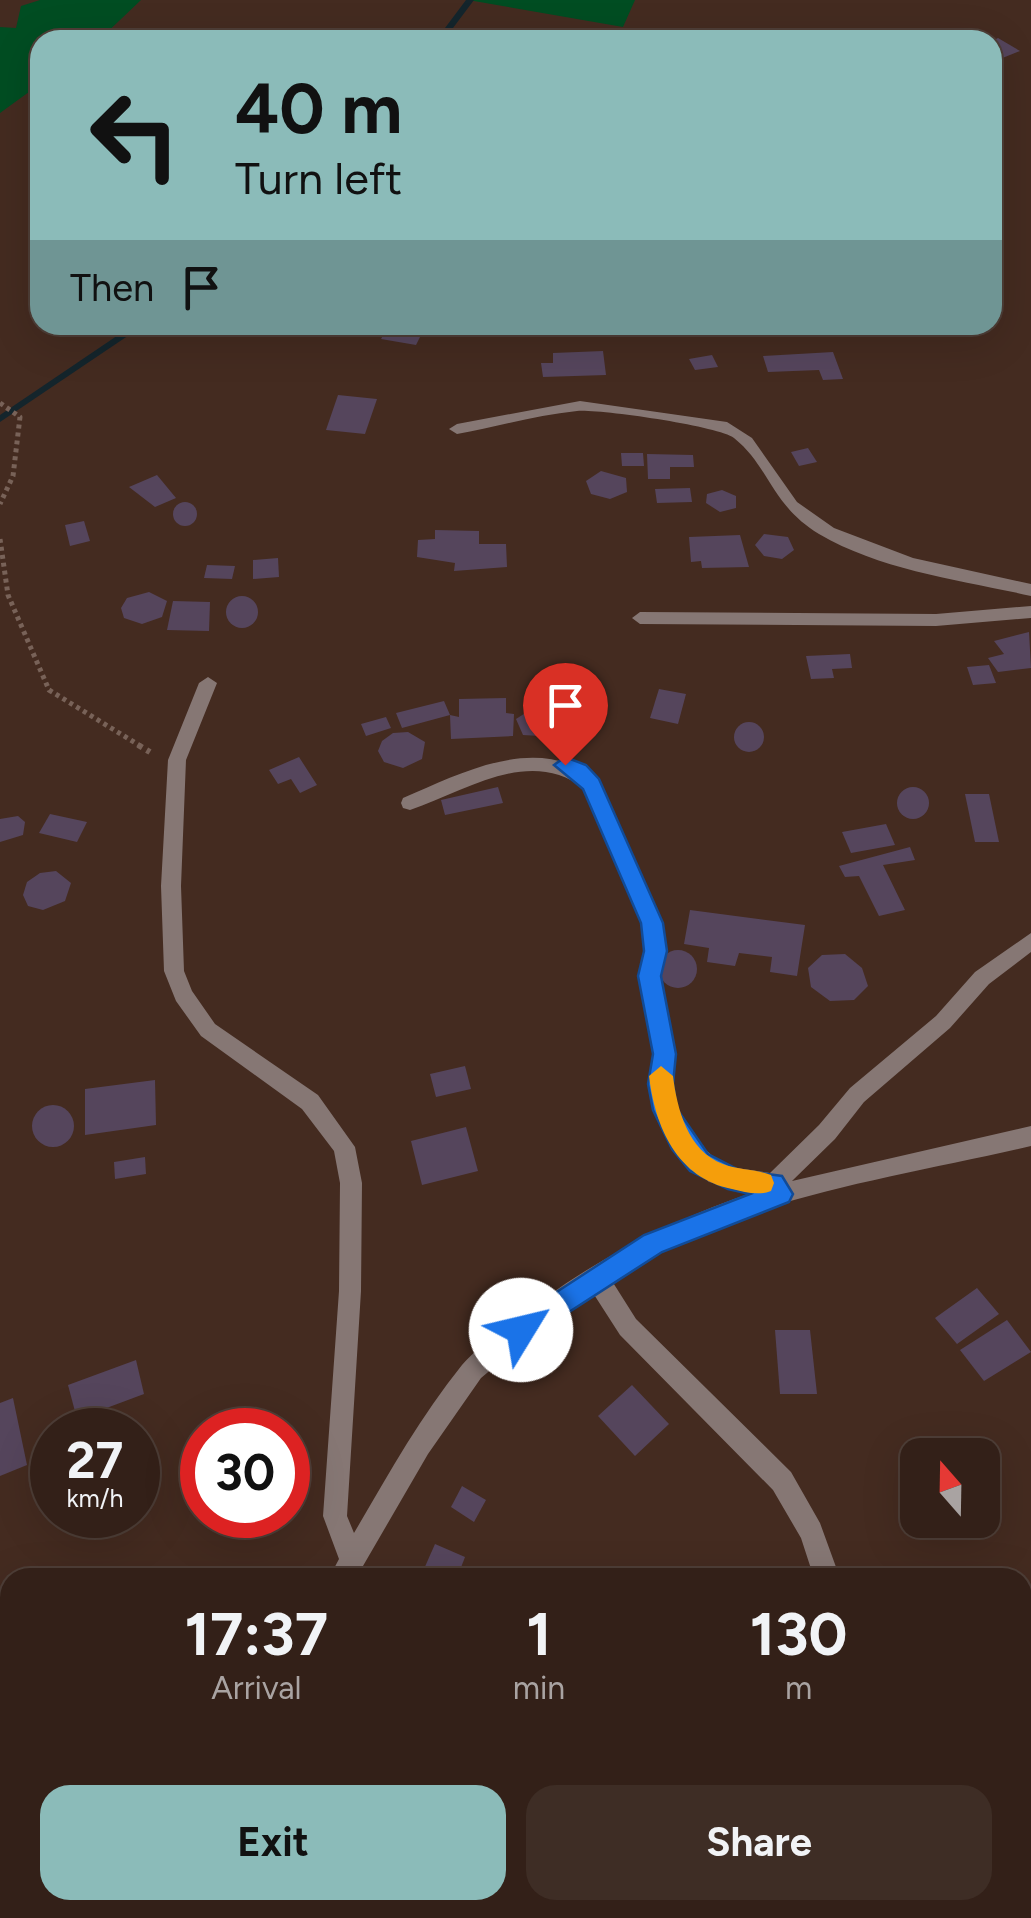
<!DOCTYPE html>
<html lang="en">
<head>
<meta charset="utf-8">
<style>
  body { margin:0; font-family:Figtree,sans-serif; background:#3e2d25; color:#f1f3f6; height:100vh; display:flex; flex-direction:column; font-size:38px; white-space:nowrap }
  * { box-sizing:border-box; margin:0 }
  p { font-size:32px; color:#a9a3a2 }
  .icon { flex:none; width:55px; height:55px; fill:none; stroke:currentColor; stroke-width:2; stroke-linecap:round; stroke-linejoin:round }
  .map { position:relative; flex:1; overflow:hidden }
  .drawer { position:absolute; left:0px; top:1568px; width:1032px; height:352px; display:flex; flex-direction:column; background:#332018; border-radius:30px 30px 0 0; box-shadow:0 10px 40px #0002,0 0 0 2px #4e3e37 }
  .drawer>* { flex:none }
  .hud { position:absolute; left:30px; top:30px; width:972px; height:305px; border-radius:30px; box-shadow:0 10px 40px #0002,0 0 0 2px #4e3e37; background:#8bbbb9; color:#111; overflow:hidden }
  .needle { width:65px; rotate:340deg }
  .controls { position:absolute; left:900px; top:1438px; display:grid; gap:20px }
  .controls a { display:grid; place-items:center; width:100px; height:100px; border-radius:20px; background:#332018; box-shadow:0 10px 40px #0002,0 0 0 2px #4e3e37; font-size:50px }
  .speed { position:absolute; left:30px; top:1408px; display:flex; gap:20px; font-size:50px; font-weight:700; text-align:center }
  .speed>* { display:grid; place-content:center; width:130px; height:130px; border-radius:50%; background:#332018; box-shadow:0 10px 40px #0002,0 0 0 2px #4e3e37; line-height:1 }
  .speed small { font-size:25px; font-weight:400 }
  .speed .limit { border:15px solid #d22; background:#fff; color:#111 }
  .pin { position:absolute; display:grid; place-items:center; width:85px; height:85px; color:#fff; margin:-102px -42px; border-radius:50% 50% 50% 0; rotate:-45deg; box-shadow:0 0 10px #0007 }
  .pin .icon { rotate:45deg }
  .me { position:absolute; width:110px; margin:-55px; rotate:54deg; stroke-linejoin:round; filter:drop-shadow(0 0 8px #0008) }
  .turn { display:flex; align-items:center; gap:35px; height:210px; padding:0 40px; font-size:45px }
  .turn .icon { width:130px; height:130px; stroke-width:2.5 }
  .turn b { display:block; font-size:70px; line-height:85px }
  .then { display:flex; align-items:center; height:95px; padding:0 40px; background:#0003; gap:20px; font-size:38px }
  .eta { display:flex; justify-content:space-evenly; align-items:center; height:170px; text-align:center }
  .eta b { font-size:60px; font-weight:700; line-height:70px }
  .cta { display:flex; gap:20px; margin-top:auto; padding:20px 40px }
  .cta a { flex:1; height:115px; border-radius:30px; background:#8bbbb9; color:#111; font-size:40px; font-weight:700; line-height:115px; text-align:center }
  .cta a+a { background:#3e2d25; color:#f1f3f6 }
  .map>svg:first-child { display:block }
  .green { fill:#004d22 }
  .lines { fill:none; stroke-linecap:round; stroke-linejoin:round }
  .stream { fill:#14252c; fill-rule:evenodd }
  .building { fill:#55455c }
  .path-far1 { stroke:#786258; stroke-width:5; stroke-dasharray:4 4; stroke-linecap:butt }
  .path { stroke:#786258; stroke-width:6; stroke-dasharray:5 5; stroke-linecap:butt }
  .minor { fill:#867774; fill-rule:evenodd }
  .route { fill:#1a73e8; stroke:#114b97; stroke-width:2.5 }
  .slow { fill:#f59e0b }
</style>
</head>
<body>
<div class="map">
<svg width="1031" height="1918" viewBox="0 0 1031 1918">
  <rect width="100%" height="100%" fill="#442b20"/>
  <g class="green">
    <polygon points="40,0 141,0 99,40 40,40 40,84 0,113 0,27 16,28 21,6"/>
    <polygon points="468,0 635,0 623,27"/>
  </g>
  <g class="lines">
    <g class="stream">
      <polygon points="466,0 474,0 444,40 436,40"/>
      <polygon points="133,325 144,325 0,422 0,415"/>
    </g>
  </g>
  <g class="building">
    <polygon points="998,38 1020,51 1000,59 992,54 992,41"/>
    <polygon points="387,328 422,333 416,345 381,339"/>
    <polygon points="603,351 606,375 543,377 541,363 553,363 553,353"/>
    <polygon points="833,352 843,379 823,380 819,370 768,372 763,356"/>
    <polygon points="712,355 718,367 695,370 689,359"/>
    <polygon points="338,395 377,399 365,434 326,430"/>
    <polygon points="808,448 817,462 799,466 791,452"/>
    <polygon points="621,453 643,453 644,466 622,466"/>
    <polygon points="647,454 693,455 694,467 670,467 670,479 648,479"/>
    <polygon points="601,471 626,478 627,492 610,499 591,494 586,481"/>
    <polygon points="157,475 176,498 155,507 129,487"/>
    <polygon points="690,488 692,502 657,503 655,489"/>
    <polygon points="722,490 736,496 736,508 720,512 706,503 707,494"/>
    <circle cx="185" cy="514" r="12"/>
    <polygon points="84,521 90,541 70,546 65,525"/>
    <polygon points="435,530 479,531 479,544 506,544 507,567 454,571 455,563 417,557 418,540 435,539"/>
    <polygon points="764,534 788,537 794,550 782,559 764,556 755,545"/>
    <polygon points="740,535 749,567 702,568 701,561 691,562 689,537"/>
    <polygon points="278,558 279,577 253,579 253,560"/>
    <polygon points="207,565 235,566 232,579 204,578"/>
    <polygon points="149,592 167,601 162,617 142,624 124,618 121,608 127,598"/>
    <circle cx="242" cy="612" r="16"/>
    <polygon points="173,601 210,602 209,631 167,630"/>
    <polygon points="1029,632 1031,668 998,672 988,658 1004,654 994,641"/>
    <polygon points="850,654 852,668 832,669 834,678 811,679 806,656"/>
    <polygon points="989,665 996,683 973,685 967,667"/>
    <polygon points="659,689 686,694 678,724 650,718"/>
    <polygon points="506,698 506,713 514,714 513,736 451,739 450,715 402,728 396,713 444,701 450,715 459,717 459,699"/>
    <polygon points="530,710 548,712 555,724 540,736 523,735 516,719"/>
    <polygon points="386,717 391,728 366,736 361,724"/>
    <circle cx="749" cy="737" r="15"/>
    <polygon points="408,732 425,742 422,759 403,768 384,762 378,751 382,741 393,733"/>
    <polygon points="299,757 317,785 300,793 291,779 278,784 269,770"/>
    <circle cx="913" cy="803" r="16"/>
    <polygon points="498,787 503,803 445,815 441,800"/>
    <polygon points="965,794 989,794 999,842 975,842"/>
    <polygon points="50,814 87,822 77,842 39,833"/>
    <polygon points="18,816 25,822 23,835 0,842 0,819"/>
    <polygon points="886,824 895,845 851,853 842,832"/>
    <polygon points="910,847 915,860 883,865 905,910 879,916 859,876 845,877 839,866"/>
    <polygon points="56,871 71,883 65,901 43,910 28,906 23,895 27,882 40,873"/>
    <polygon points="690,910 805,925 797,976 770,972 772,957 739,953 735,966 707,962 709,948 684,944"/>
    <circle cx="678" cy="969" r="19"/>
    <polygon points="845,954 862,968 868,986 854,1000 830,1001 811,987 808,968 822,955"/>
    <polygon points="465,1066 471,1089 436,1097 430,1074"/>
    <polygon points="155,1080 156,1125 85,1135 85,1089"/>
    <circle cx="53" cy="1126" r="21"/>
    <polygon points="466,1127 478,1171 422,1185 411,1141"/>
    <polygon points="145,1157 146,1174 115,1179 114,1162"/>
    <polygon points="977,1288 999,1314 957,1344 935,1318"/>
    <polygon points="1007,1320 1031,1352 984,1381 960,1350"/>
    <polygon points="775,1330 810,1330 817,1394 780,1394"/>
    <polygon points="136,1360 144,1394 77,1419 68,1385"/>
    <polygon points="632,1385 669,1424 635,1456 598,1416"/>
    <polygon points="13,1398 27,1465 0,1476 0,1403"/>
    <polygon points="462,1486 486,1500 474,1522 451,1507"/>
    <polygon points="435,1544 465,1557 457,1578 420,1578"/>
    <polygon points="10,1674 10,1740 0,1736 0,1682"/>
    <polygon points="1026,1788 1031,1798 1031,1835 1022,1839"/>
    <polygon points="327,1910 365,1910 359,1918 334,1918"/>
  </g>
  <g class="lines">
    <g class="path-far1">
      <polyline points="0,403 20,417 13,476 0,504"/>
      <polyline points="0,539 8,595 49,690 142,747"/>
    </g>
    <polyline class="path" points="138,745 150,752"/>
    <g class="minor">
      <path d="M580,401L727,422L752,438L797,502L834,528L913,558L1031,584V596C961,580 882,571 819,534C771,505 770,467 734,438C718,426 600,409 577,411C537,415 496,427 457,434L449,429L457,424Z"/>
      <polygon points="1031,606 1031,618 936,626 640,624 632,618 640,612 936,614"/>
      <path d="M208,677L217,683L186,760L181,886L184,971L192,991L215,1024L318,1095L355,1147L362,1183L361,1291L347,1516L354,1533C388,1475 420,1417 462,1365C473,1352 489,1341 503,1330C578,1268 664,1222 757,1191L709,1182L673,1148L654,1111L650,1083L654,1054L640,976L646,951L642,923L585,789C529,746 467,791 410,810L403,808L401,803L403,798C466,771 537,733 599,780L662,923L666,951L660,976L674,1054L672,1083L675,1110L689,1134L723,1166L770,1173L819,1125L850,1088L936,1016L975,972L1031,933V952L989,984L950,1028L864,1102L835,1139L792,1181L1031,1126V1146C928,1170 811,1188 713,1227C677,1241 644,1261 612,1281L636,1319L791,1472L820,1523L840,1578H814L801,1538L773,1490L620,1335L593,1293L553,1318L481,1378L428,1454L356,1578H329L339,1559L323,1516L339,1291L340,1183L334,1151L302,1109L201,1036L176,1001L164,971L161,886L168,760L199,683Z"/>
      <polygon points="161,1910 189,1910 186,1918 158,1918"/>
      <rect x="859" y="1910" width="28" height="8"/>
    </g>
  </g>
  <polygon class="route" points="565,757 586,765 599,779 663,923 667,951 661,976 676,1054 673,1084 677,1109 708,1154 739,1170 782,1176 793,1194 789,1202 662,1252 521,1343 512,1339 508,1330 512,1321 644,1235 750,1194 728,1189 690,1171 672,1149 653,1110 648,1084 653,1054 638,976 644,951 641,923 583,789 554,765"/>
  <path class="slow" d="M661,1066L673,1076C677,1109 688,1151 723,1164C738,1170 755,1169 771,1175L774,1183L771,1191C758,1196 745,1192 732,1189C677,1178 655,1127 649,1076Z"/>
</svg>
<div class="controls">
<a><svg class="needle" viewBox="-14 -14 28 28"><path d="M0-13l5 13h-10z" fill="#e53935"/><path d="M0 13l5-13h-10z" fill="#a9a3a2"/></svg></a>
</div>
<div class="speed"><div>27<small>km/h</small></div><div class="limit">30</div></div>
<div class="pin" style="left:565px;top:765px;background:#d93025"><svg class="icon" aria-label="arrive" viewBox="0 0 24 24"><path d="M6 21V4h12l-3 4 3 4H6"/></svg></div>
<svg class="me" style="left:521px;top:1330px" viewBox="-20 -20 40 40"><circle r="19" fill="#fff"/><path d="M0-13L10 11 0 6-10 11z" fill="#1a73e8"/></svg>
<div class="hud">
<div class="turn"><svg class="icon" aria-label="left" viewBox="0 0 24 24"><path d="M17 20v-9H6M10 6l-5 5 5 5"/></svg><div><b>40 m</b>Turn left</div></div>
<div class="then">Then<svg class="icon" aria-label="arrive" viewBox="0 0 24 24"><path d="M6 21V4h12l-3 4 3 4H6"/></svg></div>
</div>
<section class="drawer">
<div class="eta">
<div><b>17:37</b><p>Arrival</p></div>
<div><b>1</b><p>min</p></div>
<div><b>130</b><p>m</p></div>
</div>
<div class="cta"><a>Exit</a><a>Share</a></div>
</section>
</div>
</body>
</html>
